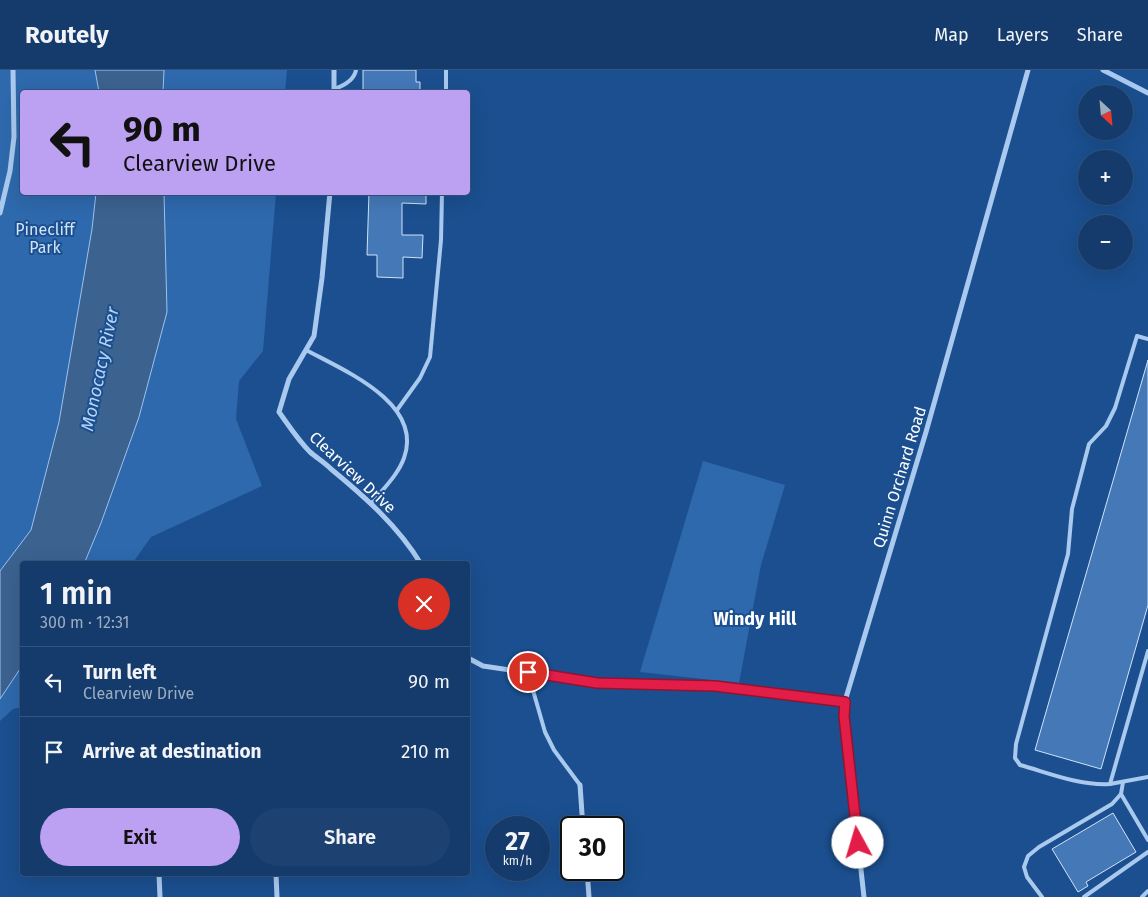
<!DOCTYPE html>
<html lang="en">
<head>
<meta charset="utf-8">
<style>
  body { margin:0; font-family:"Fira Sans",sans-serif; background:#1d4271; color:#f1f3f6; height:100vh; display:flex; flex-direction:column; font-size:19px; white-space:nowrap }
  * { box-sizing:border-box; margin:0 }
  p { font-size:16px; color:#9dadc1 }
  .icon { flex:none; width:28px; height:28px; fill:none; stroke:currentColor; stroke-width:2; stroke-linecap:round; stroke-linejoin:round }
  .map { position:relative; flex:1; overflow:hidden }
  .panel { position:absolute; left:20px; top:491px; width:450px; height:315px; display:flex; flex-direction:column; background:#143b6b; border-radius:5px; box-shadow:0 5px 20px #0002,0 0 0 1px #33557e }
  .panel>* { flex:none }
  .guide { position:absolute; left:20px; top:20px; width:450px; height:105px; border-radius:5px; box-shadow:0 5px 20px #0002,0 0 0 1px #33557e; background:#bca0f2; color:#111; overflow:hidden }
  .needle { width:32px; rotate:154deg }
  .fabs { position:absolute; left:1078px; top:15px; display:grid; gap:10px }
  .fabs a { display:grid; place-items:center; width:55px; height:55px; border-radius:50%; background:#143b6b; box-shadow:0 5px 20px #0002,0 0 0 1px #33557e; font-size:25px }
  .speed { position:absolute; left:485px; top:746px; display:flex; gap:10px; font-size:25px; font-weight:700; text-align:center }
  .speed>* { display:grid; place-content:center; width:65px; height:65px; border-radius:50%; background:#143b6b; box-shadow:0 5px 20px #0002,0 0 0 1px #33557e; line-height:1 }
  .speed small { font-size:12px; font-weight:400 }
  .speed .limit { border:2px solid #111; border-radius:8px; background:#fff; color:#111 }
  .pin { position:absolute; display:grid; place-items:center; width:42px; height:42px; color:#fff; margin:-21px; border:2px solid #fff; border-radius:50%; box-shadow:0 1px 5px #0007 }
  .me { position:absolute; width:55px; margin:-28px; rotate:354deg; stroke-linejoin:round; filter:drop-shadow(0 0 4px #0008) }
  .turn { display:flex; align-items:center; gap:18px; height:105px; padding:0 20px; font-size:22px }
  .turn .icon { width:65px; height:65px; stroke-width:2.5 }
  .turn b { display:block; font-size:35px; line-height:42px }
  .round { display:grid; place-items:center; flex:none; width:52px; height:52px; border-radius:26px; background:#1d4271 }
  .head { display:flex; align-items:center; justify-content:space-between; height:85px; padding:0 20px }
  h1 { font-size:30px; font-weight:600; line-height:38px }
  .primary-button { display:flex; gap:10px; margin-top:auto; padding:10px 20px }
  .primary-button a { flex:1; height:58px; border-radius:30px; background:#bca0f2; color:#111; font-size:20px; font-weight:600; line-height:58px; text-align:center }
  .primary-button a+a { background:#1d4271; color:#f1f3f6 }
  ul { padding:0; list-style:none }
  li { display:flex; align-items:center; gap:15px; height:70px; padding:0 20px; border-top:1px solid #33557e }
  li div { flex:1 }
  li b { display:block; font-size:19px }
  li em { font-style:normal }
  header { display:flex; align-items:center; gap:30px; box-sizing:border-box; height:70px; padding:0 25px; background:#143b6b; border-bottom:1px solid #33557e }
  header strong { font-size:24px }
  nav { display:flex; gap:28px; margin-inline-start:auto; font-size:18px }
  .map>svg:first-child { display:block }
  .green { fill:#2e69ad }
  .water { fill:#3c6290; stroke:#9cc4f0 }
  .building { fill:#4478b7; stroke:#cfe3fa }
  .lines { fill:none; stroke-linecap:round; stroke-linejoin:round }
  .lane { stroke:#a9c9ee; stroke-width:4 }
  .street { stroke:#a9c9ee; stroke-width:5 }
  .route-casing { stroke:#92132f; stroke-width:12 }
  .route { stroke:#e11d48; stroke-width:9 }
  .labels { text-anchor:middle; stroke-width:4; stroke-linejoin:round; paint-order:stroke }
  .park-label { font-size:16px; fill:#cfe3fa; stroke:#1b4f8f }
  .street-label { font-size:16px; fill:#fff; stroke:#1b4f8f }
  .water-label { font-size:18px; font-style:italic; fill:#b5d3f5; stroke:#1b4f8f }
  .neighbourhood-label { font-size:18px; font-weight:bold; fill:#fff; stroke:#1b4f8f }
</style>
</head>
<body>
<header>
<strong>Routely</strong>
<nav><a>Map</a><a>Layers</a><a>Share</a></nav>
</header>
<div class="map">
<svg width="1148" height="827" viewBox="0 0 1148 827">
  <rect width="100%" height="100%" fill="#1b4f8f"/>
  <g class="green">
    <polygon points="0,0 95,0 99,22 22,22 22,122 96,123 92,159 59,352 31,460 0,501"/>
    <polygon points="164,0 287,0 285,22 163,22"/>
    <polygon points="164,123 276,123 263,281 239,311 236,349 262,416 151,467 132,494 84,494 101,453 139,347 167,242"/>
    <polygon points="703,391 785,415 761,495 739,613 640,602"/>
    <polygon points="22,596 22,637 13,639 0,651 0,629"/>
  </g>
  <g class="water">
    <polygon points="95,0 164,0 163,22 99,22"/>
    <polygon points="96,123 164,123 167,242 139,347 101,453 84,494 22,494 22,596 0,629 0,501 31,460 59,352 92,159"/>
  </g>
  <g class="building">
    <polygon points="363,0 416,0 416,12 420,12 420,22 363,22"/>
    <polygon points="369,122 426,122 426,134 402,133 402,165 423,165 422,188 403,187 403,208 377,207 377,185 367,185"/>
    <polygon points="1148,290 1148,535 1101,699 1035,680"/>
    <polygon points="1113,743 1136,782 1086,812 1088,816 1078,822 1052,779"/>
  </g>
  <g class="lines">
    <g class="lane">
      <path d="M334,19C343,16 354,10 356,0"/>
      <polyline points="446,22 446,0"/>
      <path d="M1148,269L1137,266L1115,338L1106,356L1089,374L1072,439L1068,484L1016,674L1015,688L1020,695C1049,703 1080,716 1110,714L1148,581"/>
      <path d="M306,280C343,300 424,333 404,388C398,405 382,420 371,434"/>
      <polyline points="397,340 420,308 430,287 441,170 442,122"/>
      <polyline points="528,603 545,662 554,680 580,715"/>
      <polyline points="1110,714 1148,707"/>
      <polyline points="1121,724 1148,770"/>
      <polyline points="1042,827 1027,807 1024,797 1028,786 1039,777 1112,734 1121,724 1123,712"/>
      <polyline points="1084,827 1148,782"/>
      <polyline points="1142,827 1148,821"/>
    </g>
    <g class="street">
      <polyline points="1103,0 1148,23"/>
      <polyline points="334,22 334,0"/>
      <path d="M330,122L322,208L314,266L289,309L279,342C289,356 298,370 310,382C317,388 325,393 331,399C365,427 398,456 421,494"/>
      <polyline points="0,143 10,101 14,67 13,0"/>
      <polyline points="468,588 483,596 597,613 715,617 845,631"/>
      <polyline points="580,715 583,758"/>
      <polyline points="587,800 589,827"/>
      <polyline points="159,804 160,827"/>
      <polyline points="276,804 277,827"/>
      <polyline points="864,827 844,646 845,631 926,362 1028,0"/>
    </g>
  </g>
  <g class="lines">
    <defs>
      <polyline id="route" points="528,602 597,613 715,616 845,632 844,646 858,773"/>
    </defs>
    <use href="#route" class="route-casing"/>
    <use href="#route" class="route"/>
  </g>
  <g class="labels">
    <g class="park-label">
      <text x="45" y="165">Pinecliff<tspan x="45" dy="18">Park</tspan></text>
    </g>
    <g class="street-label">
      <text transform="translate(353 402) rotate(43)" y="6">Clearview Drive</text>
      <text transform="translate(899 407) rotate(-73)" y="6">Quinn Orchard Road</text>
    </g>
    <g class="water-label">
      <text transform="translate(100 299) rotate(-78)" y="6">Monocacy River</text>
    </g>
    <g class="neighbourhood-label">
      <text x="755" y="555">Windy Hill</text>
    </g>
  </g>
</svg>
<div class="fabs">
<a><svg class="needle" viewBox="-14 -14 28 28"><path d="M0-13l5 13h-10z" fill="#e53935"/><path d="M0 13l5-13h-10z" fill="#9dadc1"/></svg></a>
<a>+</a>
<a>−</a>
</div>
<div class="speed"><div>27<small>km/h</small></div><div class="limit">30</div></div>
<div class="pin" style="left:528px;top:602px;background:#d93025"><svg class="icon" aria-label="arrive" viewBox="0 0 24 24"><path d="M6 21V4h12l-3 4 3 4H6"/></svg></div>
<svg class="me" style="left:858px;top:773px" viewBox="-20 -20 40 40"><circle r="19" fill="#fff"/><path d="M0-13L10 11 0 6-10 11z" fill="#e11d48"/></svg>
<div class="guide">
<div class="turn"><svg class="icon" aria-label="left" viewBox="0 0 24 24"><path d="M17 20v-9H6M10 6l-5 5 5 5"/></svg><div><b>90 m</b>Clearview Drive</div></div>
</div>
<section class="panel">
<div class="head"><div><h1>1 min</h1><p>300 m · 12:31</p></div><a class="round" style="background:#d93025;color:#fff"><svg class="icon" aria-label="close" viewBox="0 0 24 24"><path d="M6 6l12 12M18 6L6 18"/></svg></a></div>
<ul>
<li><svg class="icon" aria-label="left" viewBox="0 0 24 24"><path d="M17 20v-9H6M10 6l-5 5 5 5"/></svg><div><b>Turn left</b><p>Clearview Drive</p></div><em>90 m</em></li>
<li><svg class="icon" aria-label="arrive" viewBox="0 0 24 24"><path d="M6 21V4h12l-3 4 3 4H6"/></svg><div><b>Arrive at destination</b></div><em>210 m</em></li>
</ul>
<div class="primary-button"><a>Exit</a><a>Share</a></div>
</section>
</div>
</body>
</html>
